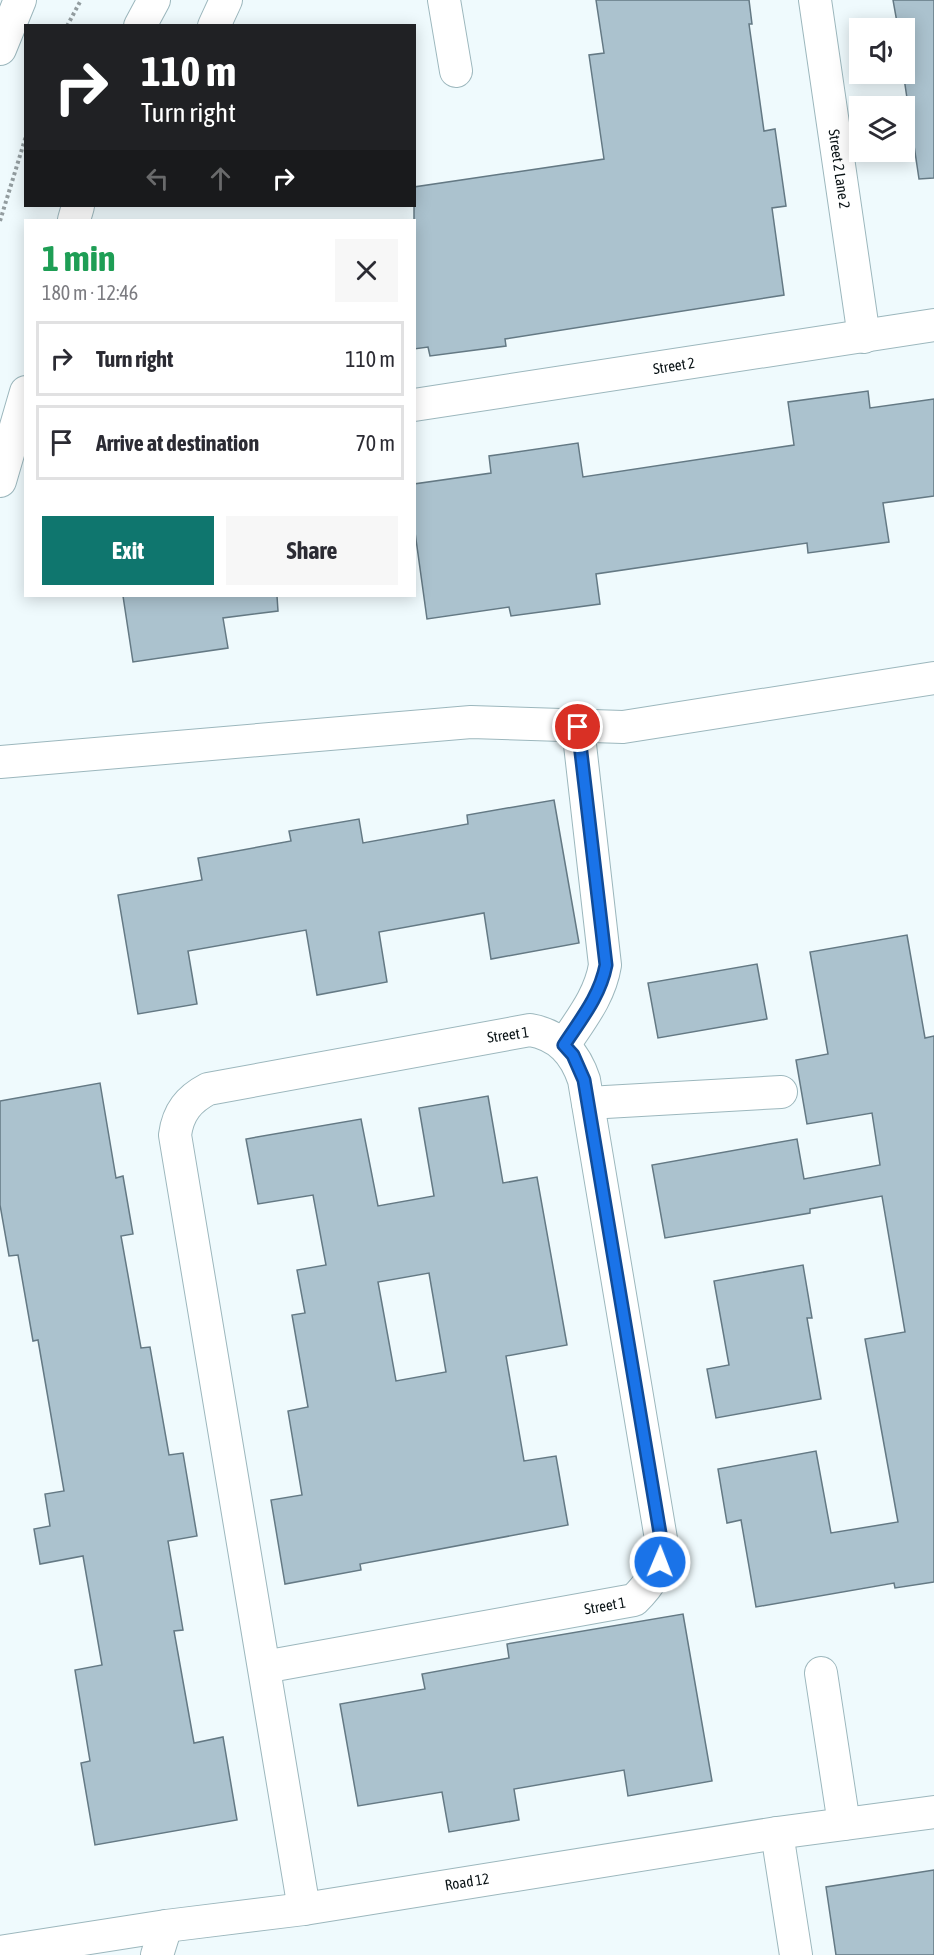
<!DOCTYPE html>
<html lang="en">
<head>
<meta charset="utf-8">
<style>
  body { margin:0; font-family:"Asap Condensed",sans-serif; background:#f7f7f7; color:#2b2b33; height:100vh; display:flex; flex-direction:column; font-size:22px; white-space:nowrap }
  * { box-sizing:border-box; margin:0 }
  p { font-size:20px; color:#7c7c81 }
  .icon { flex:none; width:33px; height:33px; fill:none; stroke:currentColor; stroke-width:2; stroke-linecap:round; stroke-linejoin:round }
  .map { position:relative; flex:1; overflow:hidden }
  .drawer { position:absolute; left:24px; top:219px; width:392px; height:378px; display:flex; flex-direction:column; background:#fff; border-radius:0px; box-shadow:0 3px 15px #0003 }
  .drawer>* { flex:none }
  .top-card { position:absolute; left:24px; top:24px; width:392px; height:183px; border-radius:0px; box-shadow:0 3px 15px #0003; background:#202124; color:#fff; overflow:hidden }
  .tools { position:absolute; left:849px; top:18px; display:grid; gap:12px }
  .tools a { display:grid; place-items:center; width:66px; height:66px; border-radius:0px; background:#fff; box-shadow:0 3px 15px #0003; font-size:30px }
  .pin { position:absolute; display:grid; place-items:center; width:51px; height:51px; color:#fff; margin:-26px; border:3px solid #fff; border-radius:50%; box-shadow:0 2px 6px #0007 }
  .me { position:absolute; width:66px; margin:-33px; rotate:1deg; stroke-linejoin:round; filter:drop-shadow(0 0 4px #0008) }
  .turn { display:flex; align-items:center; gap:21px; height:126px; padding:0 18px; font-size:27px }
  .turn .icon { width:78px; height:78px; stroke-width:2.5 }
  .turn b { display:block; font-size:42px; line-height:51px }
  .lanes { display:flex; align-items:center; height:57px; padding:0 18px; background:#0003; justify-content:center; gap:30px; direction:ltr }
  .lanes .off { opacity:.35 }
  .round { display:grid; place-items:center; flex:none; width:63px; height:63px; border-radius:0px; background:#f7f7f7 }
  .headline { display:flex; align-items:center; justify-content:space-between; height:102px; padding:0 18px }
  h1 { font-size:36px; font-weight:700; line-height:45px; color:#1e9e55 }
  .button { display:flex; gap:12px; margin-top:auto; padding:12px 18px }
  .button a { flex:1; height:69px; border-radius:0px; background:#0f766e; color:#fff; font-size:24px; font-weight:700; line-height:69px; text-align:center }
  .button a+a { background:#f7f7f7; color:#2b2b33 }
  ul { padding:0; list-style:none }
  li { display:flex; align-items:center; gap:18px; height:75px; margin:0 12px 9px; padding:0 6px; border:3px solid #e1e1e2; border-radius:0px }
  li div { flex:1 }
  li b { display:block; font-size:22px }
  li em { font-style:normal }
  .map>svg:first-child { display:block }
  .building { fill:#abc2ce; stroke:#647984; stroke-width:1.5; fill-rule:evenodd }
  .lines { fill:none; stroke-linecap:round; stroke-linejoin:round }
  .minor-casing { stroke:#9cb7bd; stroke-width:34 }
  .path { stroke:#939da0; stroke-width:4; stroke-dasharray:3 3; stroke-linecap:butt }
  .minor { stroke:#fff; stroke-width:32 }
  .route-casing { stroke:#114b97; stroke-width:15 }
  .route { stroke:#1a73e8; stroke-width:10 }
  .labels { text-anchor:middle; stroke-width:4.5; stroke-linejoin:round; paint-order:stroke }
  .street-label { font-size:15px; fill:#091215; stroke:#fff }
</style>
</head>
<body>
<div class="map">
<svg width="934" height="1955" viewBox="0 0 934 1955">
  <rect width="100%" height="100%" fill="#effafd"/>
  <g class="building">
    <polygon points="596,0 749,0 752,24 749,24 764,131 775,129 786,206 772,208 784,295 505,339 506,346 430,356 428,347 414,349 414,187 604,159 589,55 604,53"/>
    <polygon points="893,0 934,0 934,178 919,179 904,78 904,28 898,28"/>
    <polygon points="868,391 870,408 934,399 934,496 883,503 889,542 808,553 807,543 596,574 600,604 511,616 509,607 427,619 414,525 414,484 491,473 489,456 578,443 583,477 794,445 788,402"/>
    <polygon points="123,596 277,596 278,611 223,618 228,648 133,662"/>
    <polygon points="554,800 579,943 491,959 484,913 379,932 387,982 317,995 306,930 188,951 197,1004 138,1014 118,895 202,880 198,858 291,841 289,831 359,819 363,843 468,824 467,815"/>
    <polygon points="907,935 925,1038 934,1036 934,1582 895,1588 894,1583 756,1607 741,1520 727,1523 718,1469 816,1451 831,1533 898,1522 865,1339 905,1332 882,1196 810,1209 810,1213 665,1238 652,1165 797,1139 804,1179 880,1165 872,1113 807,1124 796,1060 828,1054 810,952"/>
    <polygon points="757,964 767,1019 658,1038 648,983"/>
    <polygon points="100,1083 116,1178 123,1176 133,1234 121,1236 141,1348 150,1347 169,1455 183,1453 197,1536 168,1541 183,1630 174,1631 194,1743 223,1737 237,1820 95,1845 81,1763 90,1761 75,1670 102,1665 83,1556 40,1564 34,1529 50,1526 45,1494 64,1491 38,1340 33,1341 18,1255 9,1256 0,1205 0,1101"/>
    <path d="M488,1096L503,1183L537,1177L567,1345L506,1356L524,1461L556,1456L568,1525L360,1564L361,1570L285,1584L271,1500L302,1495L288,1411L308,1407L292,1315L305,1313L297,1270L326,1265L313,1195L258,1204L246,1139L361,1119L378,1206L434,1196L419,1108ZM429,1273L446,1372L396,1381L378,1282Z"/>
    <polygon points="803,1265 812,1318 807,1318 821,1399 716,1418 707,1369 729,1365 714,1281"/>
    <polygon points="683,1614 712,1781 628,1796 624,1770 514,1789 519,1820 449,1832 442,1792 358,1806 340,1704 425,1689 422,1674 509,1658 507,1644"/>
    <polygon points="934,1870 934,1955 836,1955 826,1887"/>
  </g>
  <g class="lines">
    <defs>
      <g id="minor">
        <polyline points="444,0 456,71"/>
        <polyline points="815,0 864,337"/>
        <polyline points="140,26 154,0"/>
        <polyline points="214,26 226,0"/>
        <polyline points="0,49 20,0"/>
        <polyline points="74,220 78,206"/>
        <polyline points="414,405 934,325"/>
        <polyline points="0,481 26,392"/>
        <polyline points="0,762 471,722 623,727 934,678"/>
        <path d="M564,1045C581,1019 600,996 605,965L578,727"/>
        <polyline points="588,1103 781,1092"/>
        <path d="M264,1667L634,1600C651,1584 659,1569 662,1545L584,1080C575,1053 559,1035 530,1030L208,1089C189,1099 178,1112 175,1135L304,1909"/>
        <polyline points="821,1673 844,1824"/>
        <polyline points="777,1833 796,1955"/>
        <polyline points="0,1952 166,1926 304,1909 777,1833 934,1812"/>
        <polyline points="157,1955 166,1926"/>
      </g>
    </defs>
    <use href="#minor" class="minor-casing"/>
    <g class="path">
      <polyline points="67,26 81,0"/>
      <polyline points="0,221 26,136"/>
    </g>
    <use href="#minor" class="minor"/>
  </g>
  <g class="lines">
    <defs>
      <path id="route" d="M578,727L606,965C600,996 581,1019 564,1045L573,1055L584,1080L662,1545L660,1562"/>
    </defs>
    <use href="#route" class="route-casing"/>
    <use href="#route" class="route"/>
  </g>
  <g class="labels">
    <g class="street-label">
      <text transform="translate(839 169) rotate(82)" y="5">Street 2 Lane 2</text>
      <text transform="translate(674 366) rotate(-9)" y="5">Street 2</text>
      <text transform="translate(508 1035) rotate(-8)" y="5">Street 1</text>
      <text transform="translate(605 1606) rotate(-10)" y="5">Street 1</text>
      <text transform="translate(467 1882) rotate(-9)" y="5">Road 12</text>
    </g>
  </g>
</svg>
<div class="tools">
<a><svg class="icon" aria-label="sound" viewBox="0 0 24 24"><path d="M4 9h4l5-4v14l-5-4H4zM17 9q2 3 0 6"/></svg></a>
<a><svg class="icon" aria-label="layers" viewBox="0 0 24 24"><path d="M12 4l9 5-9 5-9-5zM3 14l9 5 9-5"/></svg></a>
</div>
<div class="pin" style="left:578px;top:727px;background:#d93025"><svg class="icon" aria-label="arrive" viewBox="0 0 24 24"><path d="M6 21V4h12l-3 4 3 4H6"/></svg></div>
<svg class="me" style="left:660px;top:1562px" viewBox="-20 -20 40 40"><circle r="17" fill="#1a73e8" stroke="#fff" stroke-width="3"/><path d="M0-11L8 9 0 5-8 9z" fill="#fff"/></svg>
<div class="top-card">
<div class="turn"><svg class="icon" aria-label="right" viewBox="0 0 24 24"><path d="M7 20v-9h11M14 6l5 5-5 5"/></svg><div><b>110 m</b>Turn right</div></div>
<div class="lanes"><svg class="icon off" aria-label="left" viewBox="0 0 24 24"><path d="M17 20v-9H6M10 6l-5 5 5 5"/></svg><svg class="icon off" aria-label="ahead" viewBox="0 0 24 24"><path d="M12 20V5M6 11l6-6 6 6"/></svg><svg class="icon" aria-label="right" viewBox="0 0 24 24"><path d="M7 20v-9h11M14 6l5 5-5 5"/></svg></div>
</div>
<section class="drawer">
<div class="headline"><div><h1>1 min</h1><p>180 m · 12:46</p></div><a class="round"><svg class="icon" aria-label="close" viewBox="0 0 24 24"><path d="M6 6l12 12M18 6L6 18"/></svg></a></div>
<ul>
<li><svg class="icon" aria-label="right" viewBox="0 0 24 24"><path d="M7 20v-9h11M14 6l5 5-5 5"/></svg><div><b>Turn right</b></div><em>110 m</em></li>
<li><svg class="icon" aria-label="arrive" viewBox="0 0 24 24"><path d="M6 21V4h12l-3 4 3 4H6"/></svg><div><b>Arrive at destination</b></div><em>70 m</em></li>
</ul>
<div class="button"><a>Exit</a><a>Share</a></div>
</section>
</div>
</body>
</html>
